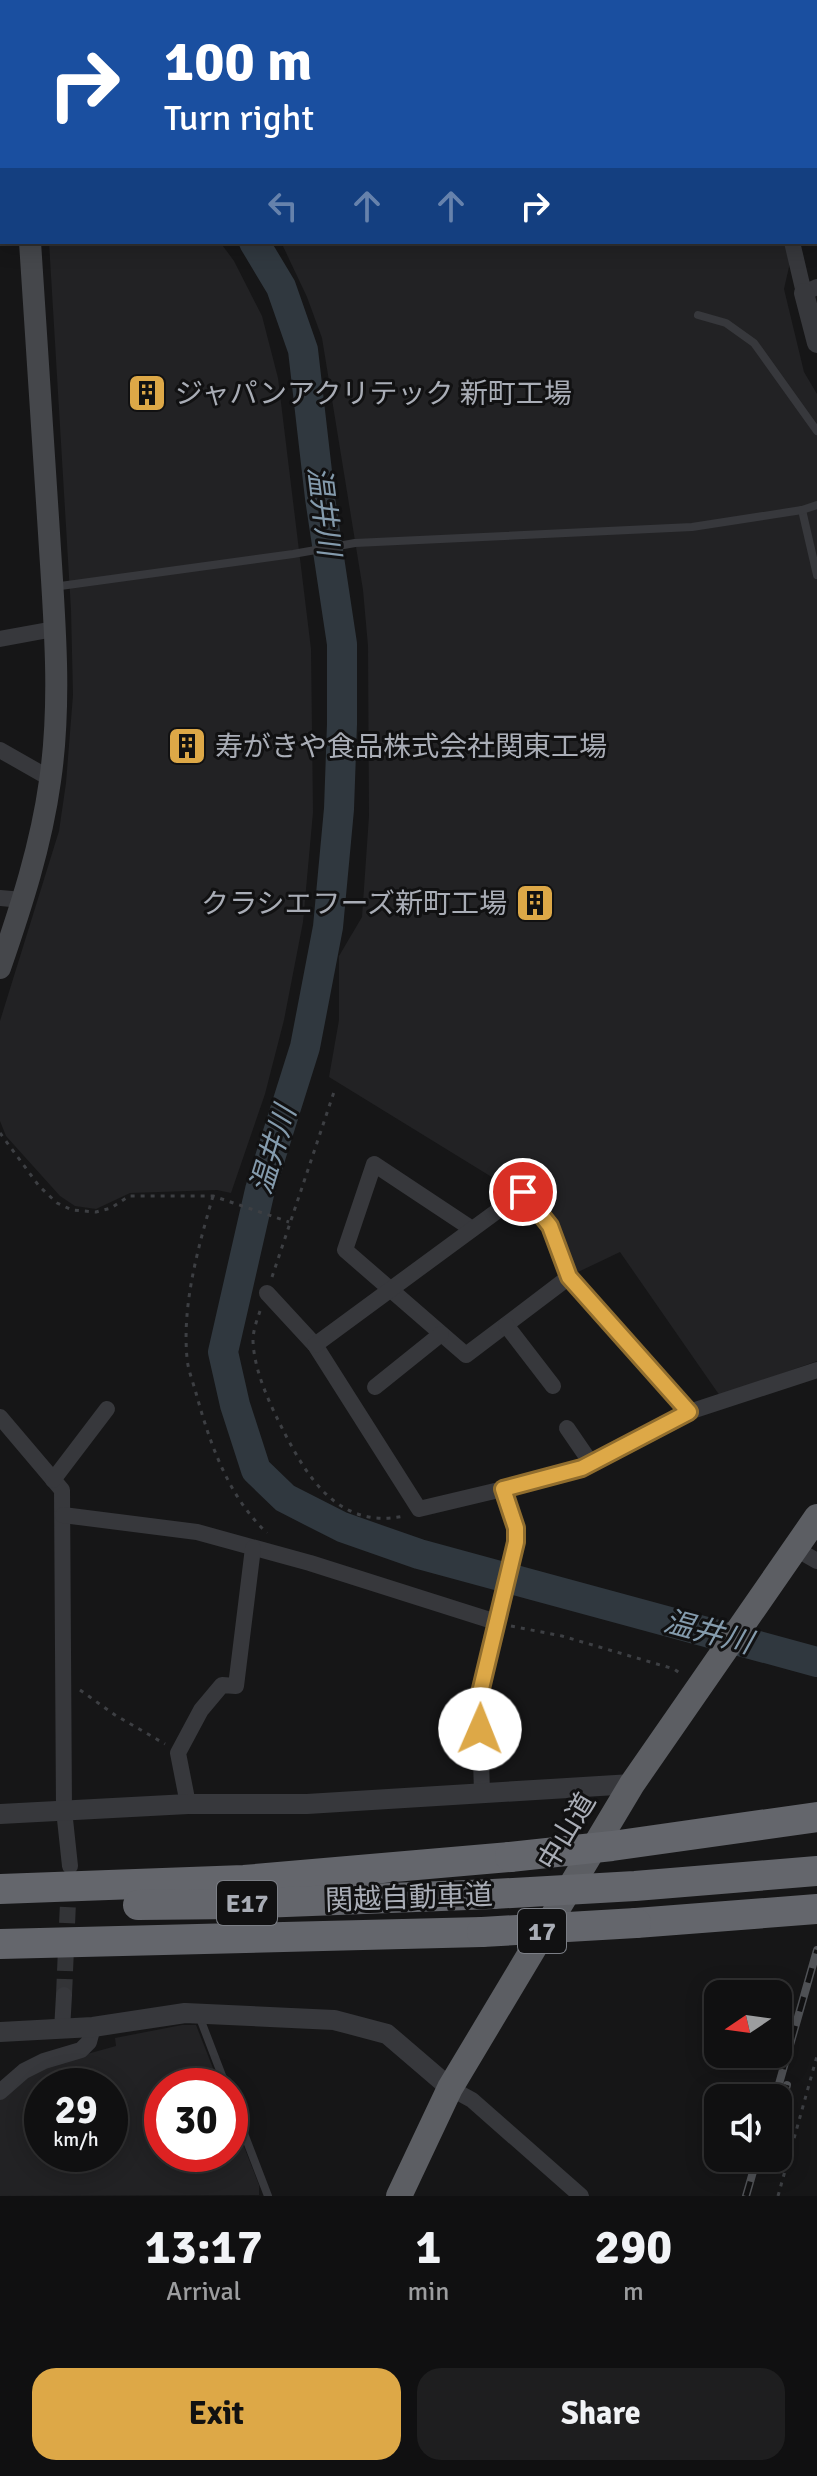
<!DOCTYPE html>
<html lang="en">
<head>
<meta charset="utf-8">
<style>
  body { margin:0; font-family:Signika,"Noto Sans JP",sans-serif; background:#1e1e1f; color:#f1f3f6; height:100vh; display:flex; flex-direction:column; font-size:30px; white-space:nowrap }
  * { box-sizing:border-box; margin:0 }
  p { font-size:26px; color:#9c9d9f }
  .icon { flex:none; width:44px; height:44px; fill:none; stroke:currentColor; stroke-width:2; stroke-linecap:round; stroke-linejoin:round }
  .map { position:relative; height:2196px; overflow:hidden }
  .details { display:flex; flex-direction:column; background:#101011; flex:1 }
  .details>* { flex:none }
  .guide { position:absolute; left:0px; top:0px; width:818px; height:244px; box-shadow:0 4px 20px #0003,0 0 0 2px #303031; background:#1a4fa0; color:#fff; overflow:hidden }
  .needle { width:52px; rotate:257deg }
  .tools { position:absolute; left:704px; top:1980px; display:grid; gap:16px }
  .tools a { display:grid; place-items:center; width:88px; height:88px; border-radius:16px; background:#101011; box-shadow:0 4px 20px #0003,0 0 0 2px #303031; font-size:40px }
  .speed { position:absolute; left:24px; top:2068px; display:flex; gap:16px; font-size:40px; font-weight:700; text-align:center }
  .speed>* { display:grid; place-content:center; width:104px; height:104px; border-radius:50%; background:#101011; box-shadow:0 4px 20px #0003,0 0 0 2px #303031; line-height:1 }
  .speed small { font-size:20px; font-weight:400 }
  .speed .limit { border:12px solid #d22; background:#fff; color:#111 }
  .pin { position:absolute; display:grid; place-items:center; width:68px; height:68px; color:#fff; margin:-34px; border:4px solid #fff; border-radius:50%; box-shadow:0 2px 8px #0007 }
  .me { position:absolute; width:88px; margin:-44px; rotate:1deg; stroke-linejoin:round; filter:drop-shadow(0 0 6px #0008) }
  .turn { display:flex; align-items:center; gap:28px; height:168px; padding:0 32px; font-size:36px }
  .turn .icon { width:104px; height:104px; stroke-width:2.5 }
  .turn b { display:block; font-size:56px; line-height:68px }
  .lanes { display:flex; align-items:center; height:76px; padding:0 32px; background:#0003; justify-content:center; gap:40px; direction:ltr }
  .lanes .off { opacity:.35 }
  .eta { display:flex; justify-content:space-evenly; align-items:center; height:136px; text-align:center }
  .eta b { font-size:48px; font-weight:700; line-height:56px }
  .primary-button { display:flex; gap:16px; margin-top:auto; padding:16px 32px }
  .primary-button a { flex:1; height:92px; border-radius:24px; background:#dda847; color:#111; font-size:32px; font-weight:700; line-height:92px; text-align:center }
  .primary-button a+a { background:#1e1e1f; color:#f1f3f6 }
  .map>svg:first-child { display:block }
  .built { fill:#222224; fill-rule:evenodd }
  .green { fill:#222a23 }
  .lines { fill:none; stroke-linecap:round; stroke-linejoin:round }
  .river { stroke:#30383f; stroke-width:30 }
  .minor-tunnel { stroke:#333437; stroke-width:16; stroke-dasharray:16 8; stroke-linecap:butt }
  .path { stroke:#3d3f43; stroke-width:3; stroke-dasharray:4 6; stroke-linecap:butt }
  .service { stroke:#37383c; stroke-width:8 }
  .minor { stroke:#37383c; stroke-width:16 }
  .tertiary { stroke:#37383c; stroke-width:20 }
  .secondary { stroke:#45474b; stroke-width:22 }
  .trunk { stroke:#5c5e63; stroke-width:26 }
  .motorway { stroke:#64666c; stroke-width:30 }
  .rail-casing { stroke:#505256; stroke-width:8 }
  .rail { stroke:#111112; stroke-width:5; stroke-dasharray:15; stroke-linecap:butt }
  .motorway-bridge { stroke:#64666c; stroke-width:30 }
  .route-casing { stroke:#906d2e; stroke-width:20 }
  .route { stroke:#dda847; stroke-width:14 }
  .labels { text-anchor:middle; stroke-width:6; stroke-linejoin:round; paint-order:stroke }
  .shield { fill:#111112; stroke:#7b7e85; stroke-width:2 }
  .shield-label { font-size:26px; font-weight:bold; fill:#a9adb6 }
  .poi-label { font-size:28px; fill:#a9adb6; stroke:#111112; text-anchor:start }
  .street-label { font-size:28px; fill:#a9adb6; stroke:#111112 }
  .water-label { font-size:30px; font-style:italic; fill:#849bad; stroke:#111112 }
</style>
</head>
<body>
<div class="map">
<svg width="817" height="2196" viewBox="0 0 817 2196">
  <rect width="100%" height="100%" fill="#161617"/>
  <g class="built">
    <polygon points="49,242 220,242 234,261 262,316 278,378 311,649 313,812 303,922 284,1020 265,1094 231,1193 217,1190 130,1193 96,1209 75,1206 60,1196 6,1136 0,1121 0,1021 59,831 66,783 73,695 71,610"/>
    <polygon points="281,242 786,242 791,258 784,289 804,372 817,394 817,1361 720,1396 620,1252 576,1273 550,1213 524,1181 513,1190 329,1077 339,1020 339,956 362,917 369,816 368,646 363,590 322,338 307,297"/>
    <path d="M182,2025H196L220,2086H162V2154H230V2111L259,2185V2195L0,2196V2100L25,2078L44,2066L116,2046L115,2038ZM42,2086H110V2154H42Z"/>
  </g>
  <polygon class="green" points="41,0 527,0 528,2 42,2"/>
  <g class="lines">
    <g class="river">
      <polyline points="0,47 2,48"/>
      <polyline points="254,242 281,287 303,350 320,498 342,644 342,724 339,809 328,927 305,1047 260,1190 223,1352 235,1405 256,1470 285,1498 342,1527 419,1554 817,1662"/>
    </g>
    <polyline class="minor-tunnel" points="64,1995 69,1879"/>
    <g class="path">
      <polyline points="0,1133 39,1186 57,1203 72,1210 96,1212 111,1208 129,1196 213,1196 289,1222"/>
      <path d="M213,1196C198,1248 182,1304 187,1358C188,1370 193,1382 196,1393C210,1444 228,1496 267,1533"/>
      <polyline points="272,1277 335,1089"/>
      <path d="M260,1311C257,1320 253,1330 253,1341C254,1368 267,1398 279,1422C305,1474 336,1530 404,1516"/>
      <polyline points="511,1626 562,1636 674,1669 681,1674"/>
      <polyline points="80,1690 115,1715 165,1744"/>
      <polyline points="778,2196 817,2056"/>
    </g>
    <g class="service">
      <polyline points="698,315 726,323 754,343 817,431"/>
      <polyline points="802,510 817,575"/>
      <polyline points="53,587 293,554 355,543 692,527 802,510 817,505"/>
      <polyline points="198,2013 226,2086"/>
      <polyline points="230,2097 268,2196"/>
    </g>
    <g class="minor">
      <polyline points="532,0 532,2"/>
      <polyline points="661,0 663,2"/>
      <polyline points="771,0 772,2"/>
      <polyline points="724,2 729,0"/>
      <polyline points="816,94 817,97"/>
      <polyline points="0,103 2,104"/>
      <polyline points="816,144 817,143"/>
      <polyline points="0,205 2,197"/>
      <polyline points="792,242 804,293 817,287"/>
      <polyline points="0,639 54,629"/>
      <polyline points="0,750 51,779"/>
      <polyline points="0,898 23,900"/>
      <polyline points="472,1229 374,1164 345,1250 466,1355 569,1277"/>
      <polyline points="267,1293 315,1345 419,1509 558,1476 582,1468 689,1412 817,1370"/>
      <polyline points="506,1325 553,1386"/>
      <polyline points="315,1345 523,1192 550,1226 569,1277 689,1412"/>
      <polyline points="375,1387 441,1334"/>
      <polyline points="0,1417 62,1490 64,1810 70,1866"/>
      <polyline points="567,1428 591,1463"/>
      <polyline points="53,1480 107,1409"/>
      <polyline points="63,1515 197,1532 310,1563 496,1622"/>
      <polyline points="796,1549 817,1561"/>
      <polyline points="482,1792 479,1697 516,1542 516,1528 503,1489"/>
      <polyline points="188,1804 178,1753 201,1710 222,1685 236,1686 253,1548"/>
      <polyline points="62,2030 64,1995"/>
      <polyline points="450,2088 472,2100 581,2196"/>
      <polyline points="0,2092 24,2071 44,2061 81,2050 89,2042 93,2027"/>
    </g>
    <g class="tertiary">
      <polyline points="804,293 817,343"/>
      <polyline points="0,1814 188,1804 307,1804 632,1784"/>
      <polyline points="0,2032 93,2027 185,2013 334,2020 387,2034 450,2088"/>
    </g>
    <g class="secondary">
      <polyline points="17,0 17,2"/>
      <path d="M0,968C21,907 41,846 50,781C62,699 54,615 49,533C43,436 36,339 30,242"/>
    </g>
    <polyline class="trunk" points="399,2196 450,2088 632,1784 817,1517"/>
    <g class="motorway">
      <polyline points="0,1889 244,1880 510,1857"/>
      <polyline points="138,1905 236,1904 493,1894"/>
      <polyline points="636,1923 817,1909"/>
      <polyline points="0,1944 482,1932"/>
    </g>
    <defs>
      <g id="rail">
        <polyline points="775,2098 817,1950"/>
        <polyline points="778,2118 787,2085"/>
        <polyline points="746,2196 757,2158"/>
      </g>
    </defs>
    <use href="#rail" class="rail-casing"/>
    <use href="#rail" class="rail"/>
    <g class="motorway-bridge">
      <polyline points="510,1857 612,1846 817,1817"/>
      <polyline points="493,1894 635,1886 817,1871"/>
      <polyline points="482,1932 636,1923"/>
    </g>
  </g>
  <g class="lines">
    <defs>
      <polyline id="route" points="480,1729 479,1697 516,1542 516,1528 503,1489 582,1468 689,1412 569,1277 550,1226 523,1192"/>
    </defs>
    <use href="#route" class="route-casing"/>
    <use href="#route" class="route"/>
  </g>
  <defs>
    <symbol id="building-square" viewBox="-11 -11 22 22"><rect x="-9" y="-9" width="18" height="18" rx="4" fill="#dda847" stroke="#111112"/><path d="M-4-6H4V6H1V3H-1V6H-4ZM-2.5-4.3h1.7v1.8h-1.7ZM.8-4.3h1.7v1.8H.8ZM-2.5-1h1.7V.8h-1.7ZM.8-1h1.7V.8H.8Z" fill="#111"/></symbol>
  </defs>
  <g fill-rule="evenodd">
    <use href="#building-square" x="125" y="371" width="44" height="44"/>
    <use href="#building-square" x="165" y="724" width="44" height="44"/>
    <use href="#building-square" x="513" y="881" width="44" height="44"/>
  </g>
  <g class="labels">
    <g class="shield">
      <rect x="217" y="1881" width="60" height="44" rx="6"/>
      <rect x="518" y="1909" width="48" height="44" rx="6"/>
    </g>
    <g class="shield-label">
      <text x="247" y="1912">E17</text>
      <text x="542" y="1940">17</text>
    </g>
    <g class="poi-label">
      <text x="175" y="403">ジャパンアクリテック 新町工場</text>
      <text x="215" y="756">寿がきや食品株式会社関東工場</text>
      <text x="507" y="913" text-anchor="end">クラシエフーズ新町工場</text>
    </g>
    <g class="street-label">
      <text transform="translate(566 1831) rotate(-59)" y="10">中山道</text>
      <text transform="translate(409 1897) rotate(-2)" y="10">関越自動車道</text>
    </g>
    <g class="water-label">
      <text transform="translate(324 511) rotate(83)" y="10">温井川</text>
      <text transform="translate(273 1150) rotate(-73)" y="10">温井川</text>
      <text transform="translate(708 1632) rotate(15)" y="10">温井川</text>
    </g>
  </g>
</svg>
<div class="tools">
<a><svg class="needle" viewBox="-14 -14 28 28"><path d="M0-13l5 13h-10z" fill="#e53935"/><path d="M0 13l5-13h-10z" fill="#9c9d9f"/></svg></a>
<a><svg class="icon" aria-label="sound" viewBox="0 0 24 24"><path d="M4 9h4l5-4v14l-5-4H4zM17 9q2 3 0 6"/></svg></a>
</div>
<div class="speed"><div>29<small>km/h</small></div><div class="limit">30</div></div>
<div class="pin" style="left:523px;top:1192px;background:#d93025"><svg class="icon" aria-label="arrive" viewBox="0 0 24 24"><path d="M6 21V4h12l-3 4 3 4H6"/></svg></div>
<svg class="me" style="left:480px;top:1729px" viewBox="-20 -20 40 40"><circle r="19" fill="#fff"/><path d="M0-13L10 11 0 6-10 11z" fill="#dda847"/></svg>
<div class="guide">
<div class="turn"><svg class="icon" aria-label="right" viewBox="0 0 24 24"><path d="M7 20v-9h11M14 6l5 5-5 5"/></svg><div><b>100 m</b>Turn right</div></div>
<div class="lanes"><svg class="icon off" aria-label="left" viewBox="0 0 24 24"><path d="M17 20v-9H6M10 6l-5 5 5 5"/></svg><svg class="icon off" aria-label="ahead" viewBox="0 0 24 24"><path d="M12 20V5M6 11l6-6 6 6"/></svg><svg class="icon off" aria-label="ahead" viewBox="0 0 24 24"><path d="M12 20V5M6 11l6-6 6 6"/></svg><svg class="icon" aria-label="right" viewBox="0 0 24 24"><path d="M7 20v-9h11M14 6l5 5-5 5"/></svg></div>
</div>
</div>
<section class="details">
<div class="eta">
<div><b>13:17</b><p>Arrival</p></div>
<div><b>1</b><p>min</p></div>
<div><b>290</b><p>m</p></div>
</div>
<div class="primary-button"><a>Exit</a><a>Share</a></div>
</section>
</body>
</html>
